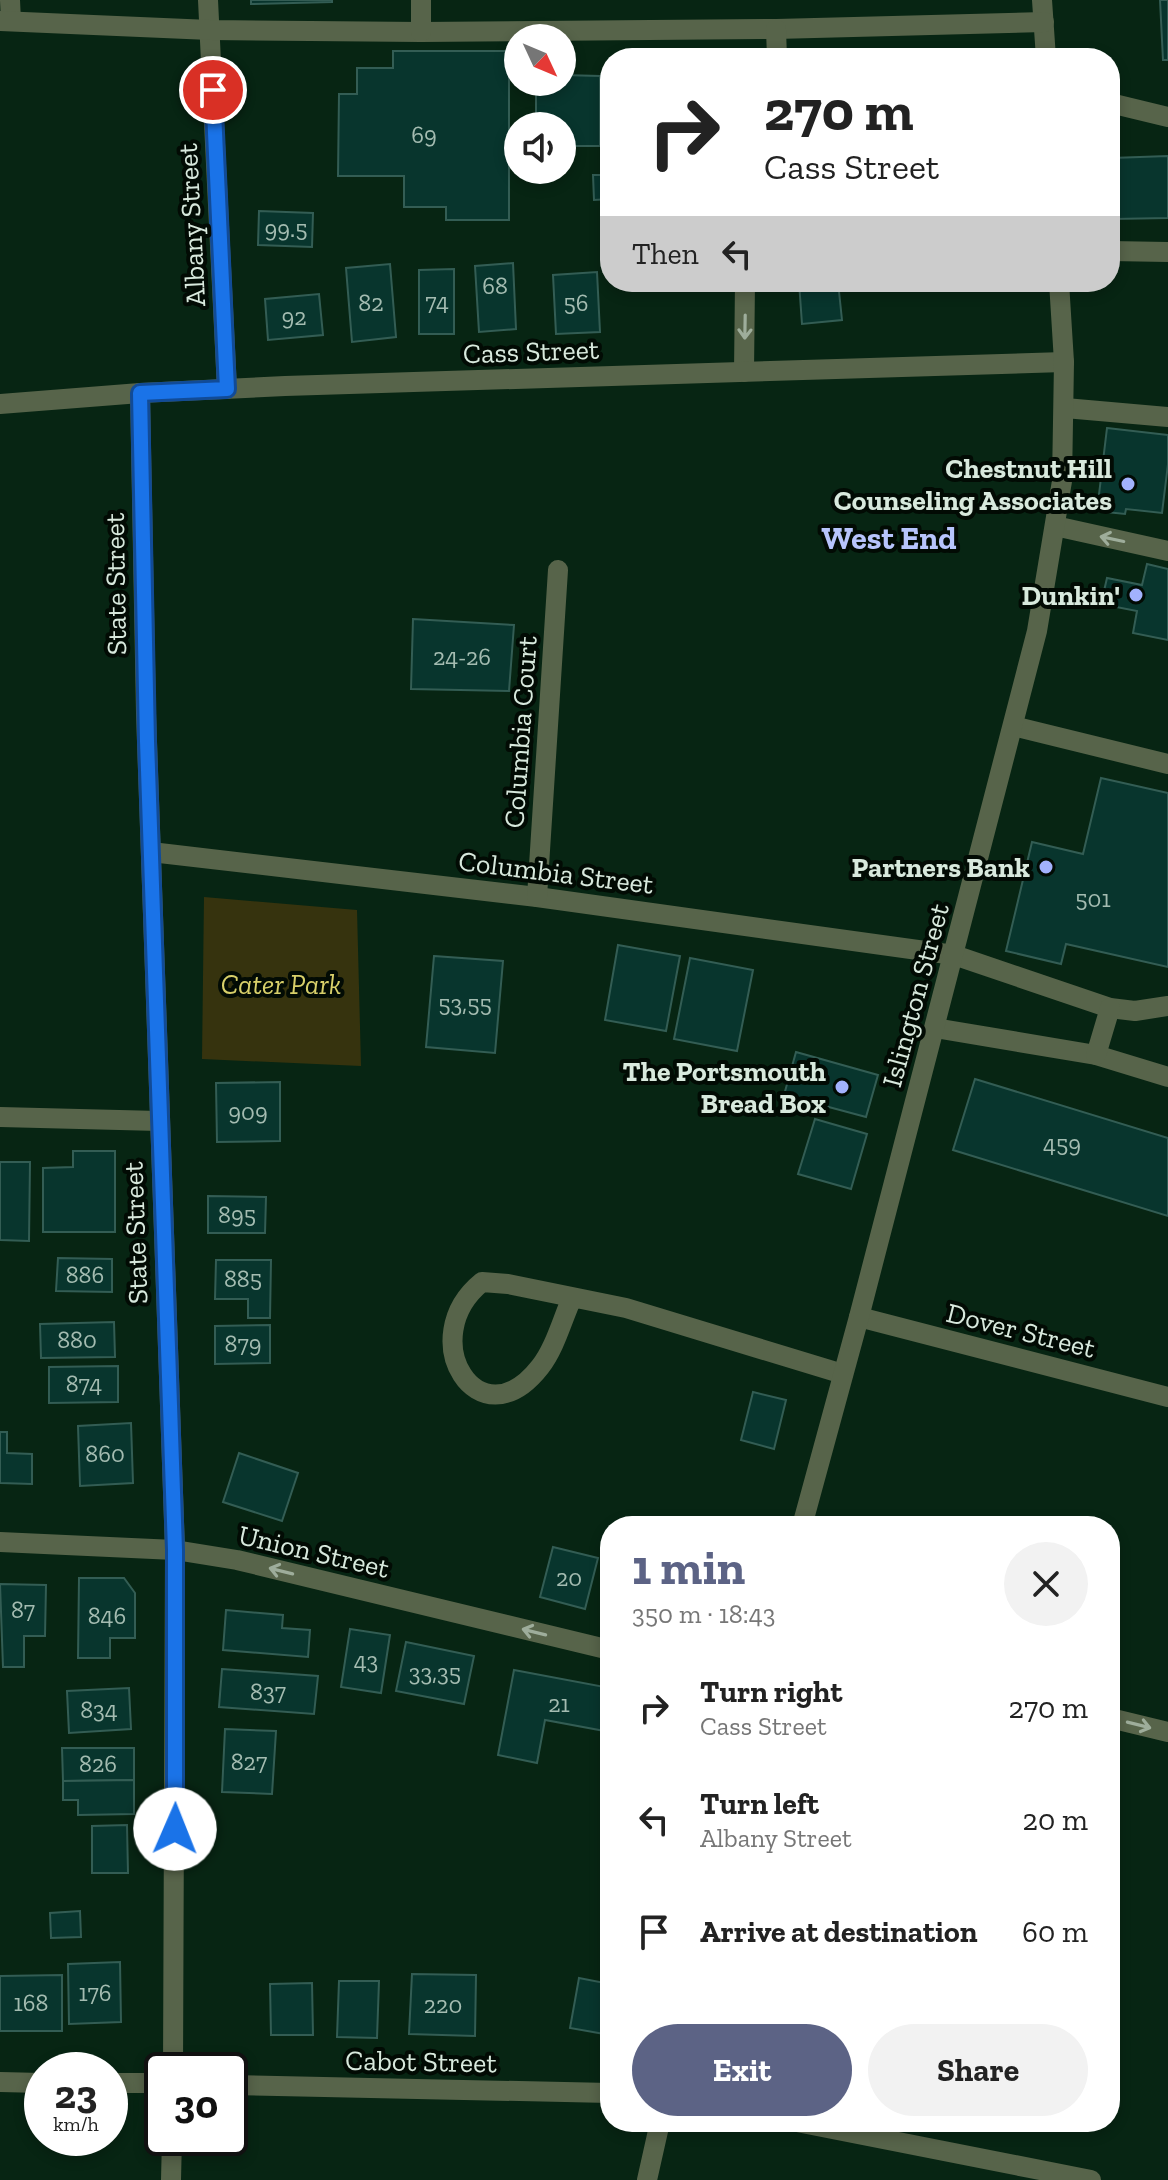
<!DOCTYPE html>
<html lang="en">
<head>
<meta charset="utf-8">
<style>
  body { margin:0; font-family:"Zilla Slab",serif; background:#f2f2f2; color:#222; height:100vh; display:flex; flex-direction:column; font-size:30px; white-space:nowrap }
  * { box-sizing:border-box; margin:0 }
  p { font-size:26px; color:#767676 }
  .icon { flex:none; width:44px; height:44px; fill:none; stroke:currentColor; stroke-width:2; stroke-linecap:round; stroke-linejoin:round }
  .map { position:relative; flex:1; overflow:hidden }
  .sheet { position:absolute; left:600px; top:1516px; width:520px; height:616px; display:flex; flex-direction:column; background:#fff; border-radius:32px; box-shadow:0 4px 12px #0003 }
  .sheet>* { flex:none }
  .hud { position:absolute; left:600px; top:48px; width:520px; height:244px; border-radius:32px; box-shadow:0 4px 12px #0003; background:#fff; color:#222; overflow:hidden }
  .needle { width:52px; rotate:134deg }
  .tools { position:absolute; left:504px; top:24px; display:grid; gap:16px }
  .tools a { display:grid; place-items:center; width:72px; height:72px; border-radius:50%; background:#fff; box-shadow:0 4px 12px #0003; font-size:40px }
  .speed { position:absolute; left:24px; top:2052px; display:flex; gap:16px; font-size:40px; font-weight:700; text-align:center }
  .speed>* { display:grid; place-content:center; width:104px; height:104px; border-radius:50%; background:#fff; box-shadow:0 4px 12px #0003; line-height:1 }
  .speed small { font-size:20px; font-weight:400 }
  .speed .limit { border:4px solid #111; border-radius:12px; background:#fff; color:#111 }
  .pin { position:absolute; display:grid; place-items:center; width:68px; height:68px; color:#fff; margin:-34px; border:4px solid #fff; border-radius:50%; box-shadow:0 2px 8px #0007 }
  .me { position:absolute; width:88px; margin:-44px; rotate:1deg; stroke-linejoin:round; filter:drop-shadow(0 0 6px #0008) }
  .turn { display:flex; align-items:center; gap:28px; height:168px; padding:0 32px; font-size:36px }
  .turn .icon { width:104px; height:104px; stroke-width:2.5 }
  .turn b { display:block; font-size:56px; line-height:68px }
  .then { display:flex; align-items:center; height:76px; padding:0 32px; background:#0003; gap:16px; font-size:30px }
  .round { display:grid; place-items:center; flex:none; width:84px; height:84px; border-radius:42px; background:#f2f2f2 }
  .head { display:flex; align-items:center; justify-content:space-between; height:136px; padding:0 32px }
  h1 { font-size:48px; font-weight:700; line-height:60px; color:#5c6385 }
  .button { display:flex; gap:16px; margin-top:auto; padding:16px 32px }
  .button a { flex:1; height:92px; border-radius:48px; background:#5c6385; color:#fff; font-size:32px; font-weight:700; line-height:92px; text-align:center }
  .button a+a { background:#f2f2f2; color:#222 }
  ul { padding:0; list-style:none }
  li { display:flex; align-items:center; gap:24px; height:112px; padding:0 32px }
  li div { flex:1 }
  li b { display:block; font-size:30px }
  li em { font-style:normal }
  .map>svg:first-child { display:block }
  .green { fill:#36330e }
  .building { fill:#08352d; stroke:#335d54; stroke-width:2 }
  .lines { fill:none; stroke-linecap:round; stroke-linejoin:round }
  .minor { stroke:#57644a; stroke-width:20 }
  .oneway { stroke:#9ead9b }
  .route-casing { stroke:#114b97; stroke-width:20 }
  .route { stroke:#1a73e8; stroke-width:14 }
  .poi-dot { fill:#a2b2fd; stroke:#020b04; stroke-width:3 }
  .labels { text-anchor:middle; stroke-width:8; stroke-linejoin:round; paint-order:stroke }
  .number-label { font-size:24px; fill:#a4bcb1 }
  .street-label { font-size:28px; fill:#d8e9dd; stroke:#020b04 }
  .poi-label { font-size:28px; font-weight:bold; fill:#d8e9dd; stroke:#020b04; text-anchor:end }
  .park-label { font-size:28px; font-style:italic; fill:#d8d06a; stroke:#020b04 }
  .quarter-label { font-size:32px; font-weight:bold; fill:#b7c4fc; stroke:#020b04 }
</style>
</head>
<body>
<div class="map">
<svg width="1168" height="2180" viewBox="0 0 1168 2180">
  <rect width="100%" height="100%" fill="#072513"/>
  <polygon class="green" points="204,897 357,910 361,1066 202,1059"/>
  <g class="building">
    <polygon points="251,0 332,0 332,2 251,4"/>
    <polygon points="1160,0 1168,0 1168,60 1163,60"/>
    <polygon points="393,51 509,51 509,220 446,220 446,207 404,207 404,176 338,176 339,94 357,94 357,68 393,68"/>
    <polygon points="562,75 600,76 600,146 562,146 562,126 536,126 536,82 562,82"/>
    <polygon points="1168,156 1168,218 1113,219 1112,158"/>
    <polygon points="593,175 610,175 610,199 594,200"/>
    <polygon points="259,211 313,213 312,247 258,245"/>
    <polygon points="513,263 516,329 479,332 475,266"/>
    <polygon points="390,264 396,337 352,342 346,268"/>
    <polygon points="454,269 454,334 419,334 419,270"/>
    <polygon points="597,272 600,332 556,334 553,275"/>
    <polygon points="799,282 838,282 842,320 802,324"/>
    <polygon points="319,294 323,335 268,340 265,299"/>
    <polygon points="1107,428 1168,435 1168,464 1162,513 1126,509 1125,514 1097,511"/>
    <polygon points="1147,564 1168,569 1168,640 1133,633 1137,611 1101,604 1107,578 1142,585"/>
    <polygon points="413,619 514,625 509,691 411,689"/>
    <polygon points="1101,778 1168,793 1168,967 1066,944 1061,964 1006,951 1032,842 1083,854"/>
    <polygon points="618,945 680,956 666,1031 605,1020"/>
    <polygon points="434,956 503,961 495,1053 426,1047"/>
    <polygon points="690,958 753,970 737,1051 674,1039"/>
    <polygon points="796,1052 878,1075 866,1117 784,1095"/>
    <polygon points="975,1079 1168,1138 1168,1216 953,1150"/>
    <polygon points="280,1082 280,1141 217,1142 216,1083"/>
    <polygon points="815,1119 867,1134 851,1189 798,1174"/>
    <polygon points="73,1151 115,1151 115,1232 43,1232 43,1168 73,1167"/>
    <polygon points="0,1162 30,1162 29,1241 0,1240"/>
    <polygon points="208,1196 266,1197 265,1233 208,1233"/>
    <polygon points="58,1258 112,1259 112,1292 56,1291"/>
    <polygon points="216,1260 271,1260 270,1318 248,1318 248,1299 215,1299"/>
    <polygon points="114,1322 115,1357 41,1358 40,1324"/>
    <polygon points="270,1325 270,1363 215,1364 215,1326"/>
    <polygon points="118,1366 118,1402 49,1403 49,1367"/>
    <polygon points="753,1392 786,1400 774,1449 741,1440"/>
    <polygon points="131,1423 133,1483 80,1486 78,1426"/>
    <polygon points="0,1432 7,1432 7,1453 32,1454 32,1484 0,1483"/>
    <polygon points="239,1453 298,1473 282,1521 223,1502"/>
    <polygon points="553,1547 598,1558 585,1609 540,1597"/>
    <polygon points="79,1578 124,1578 135,1593 135,1638 110,1638 110,1658 78,1658"/>
    <polygon points="0,1584 46,1585 45,1636 24,1636 24,1667 3,1667"/>
    <polygon points="226,1610 283,1615 282,1628 310,1630 308,1657 223,1650"/>
    <polygon points="350,1629 390,1635 381,1693 341,1687"/>
    <polygon points="406,1642 474,1656 464,1704 396,1691"/>
    <polygon points="222,1669 318,1676 314,1714 219,1707"/>
    <polygon points="514,1670 610,1688 610,1732 545,1720 537,1763 498,1755"/>
    <polygon points="129,1688 131,1729 69,1733 67,1691"/>
    <polygon points="225,1729 276,1731 272,1794 222,1792"/>
    <polygon points="62,1748 134,1748 134,1780 63,1781"/>
    <polygon points="134,1780 134,1814 78,1815 78,1800 63,1800 63,1781"/>
    <polygon points="127,1825 128,1873 92,1873 92,1826"/>
    <polygon points="80,1911 81,1937 51,1938 50,1913"/>
    <polygon points="120,1962 121,2022 69,2024 68,1964"/>
    <polygon points="412,1974 476,1975 475,2036 409,2034"/>
    <polygon points="62,1975 62,2031 0,2031 0,1976"/>
    <polygon points="579,1978 610,1984 610,2035 570,2028"/>
    <polygon points="339,1981 379,1981 377,2038 337,2037"/>
    <polygon points="312,1983 313,2035 271,2035 270,1984"/>
  </g>
  <g class="lines">
    <g class="minor">
      <polyline points="10,0 11,21"/>
      <polyline points="208,0 227,389"/>
      <polyline points="1042,0 1046,58"/>
      <polyline points="0,21 210,30 421,32 776,29 1044,22"/>
      <polyline points="776,29 777,58"/>
      <polyline points="421,32 421,0"/>
      <polyline points="1110,103 1168,117"/>
      <polyline points="1110,251 1168,252"/>
      <polyline points="744,372 745,282"/>
      <polyline points="140,393 146,713 175,1550 173,2070"/>
      <polyline points="0,404 140,393 285,386 1064,362"/>
      <polyline points="1065,408 1168,417"/>
      <polyline points="1055,526 1168,551"/>
      <polyline points="1013,726 1168,764"/>
      <polyline points="151,852 537,897 954,955 1110,1008 1135,1011 1168,1006"/>
      <polyline points="537,897 558,570"/>
      <polyline points="935,1028 1096,1055 1168,1077"/>
      <polyline points="1096,1055 1110,1008"/>
      <polyline points="0,1117 159,1121"/>
      <path d="M572,1298C562,1320 555,1348 540,1367C479,1445 413,1338 482,1282L508,1284L626,1308L843,1374"/>
      <polyline points="859,1317 1168,1397"/>
      <polyline points="802,1526 859,1317 1037,631 1062,481 1064,362 1059,282"/>
      <polyline points="0,1542 175,1550 237,1560 610,1650"/>
      <polyline points="1110,1718 1168,1732"/>
      <polyline points="0,2082 42,2083"/>
      <polyline points="110,2083 162,2083"/>
      <polyline points="230,2085 610,2093"/>
      <polyline points="797,2122 1091,2180"/>
      <polyline points="171,2180 172,2138"/>
      <polyline points="647,2180 660,2122"/>
    </g>
  </g>
  <defs><path id="oneway-shaft" d="M-6 0H5M1.5-3L5.5 0L1.5 3" fill="none" stroke-width="1.6" stroke-linecap="round" stroke-linejoin="round" transform="scale(2)"/></defs>
  <g class="oneway">
    <use href="#oneway-shaft" transform="translate(745 327) rotate(91)"/>
    <use href="#oneway-shaft" transform="translate(1112 539) rotate(-168)"/>
    <use href="#oneway-shaft" transform="translate(281 1571) rotate(-166)"/>
    <use href="#oneway-shaft" transform="translate(534 1632) rotate(-166)"/>
    <use href="#oneway-shaft" transform="translate(1139 1725) rotate(14)"/>
  </g>
  <g class="lines">
    <defs>
      <polyline id="route" points="175,1829 175,1550 147,741 140,393 227,389 213,90"/>
    </defs>
    <use href="#route" class="route-casing"/>
    <use href="#route" class="route"/>
  </g>
  <g class="poi-dot">
    <circle cx="1128" cy="484" r="8"/>
    <circle cx="1136" cy="595" r="8"/>
    <circle cx="1046" cy="867" r="8"/>
    <circle cx="842" cy="1087" r="8"/>
  </g>
  <g class="labels">
    <g class="number-label">
      <text x="424" y="143">69</text>
      <text x="286" y="237">99.5</text>
      <text x="495" y="294">68</text>
      <text x="437" y="310">74</text>
      <text x="371" y="311">82</text>
      <text x="576" y="311">56</text>
      <text x="294" y="325">92</text>
      <text x="462" y="665">24-26</text>
      <text x="1093" y="907">501</text>
      <text x="465" y="1012">53,55</text>
      <text x="248" y="1120">909</text>
      <text x="1062" y="1152">459</text>
      <text x="237" y="1223">895</text>
      <text x="85" y="1283">886</text>
      <text x="243" y="1287">885</text>
      <text x="77" y="1348">880</text>
      <text x="243" y="1352">879</text>
      <text x="84" y="1392">874</text>
      <text x="105" y="1462">860</text>
      <text x="569" y="1586">20</text>
      <text x="23" y="1618">87</text>
      <text x="107" y="1624">846</text>
      <text x="366" y="1669">43</text>
      <text x="435" y="1681">33,35</text>
      <text x="268" y="1700">837</text>
      <text x="559" y="1712">21</text>
      <text x="99" y="1718">834</text>
      <text x="249" y="1770">827</text>
      <text x="98" y="1772">826</text>
      <text x="95" y="2001">176</text>
      <text x="31" y="2011">168</text>
      <text x="443" y="2013">220</text>
    </g>
    <g class="street-label">
      <text transform="translate(191 225) rotate(-93)" y="10">Albany Street</text>
      <text transform="translate(531 351) rotate(-2)" y="10">Cass Street</text>
      <text transform="translate(115 584) rotate(-91)" y="10">State Street</text>
      <text transform="translate(520 732) rotate(-86)" y="10">Columbia Court</text>
      <text transform="translate(556 872) rotate(7)" y="10">Columbia Street</text>
      <text transform="translate(915 995) rotate(-75)" y="10">Islington Street</text>
      <text transform="translate(135 1233) rotate(-92)" y="10">State Street</text>
      <text transform="translate(1021 1330) rotate(14)" y="10">Dover Street</text>
      <text transform="translate(314 1551) rotate(13)" y="10">Union Street</text>
      <text transform="translate(421 2061) rotate(1)" y="10">Cabot Street</text>
    </g>
    <g class="poi-label">
      <text x="1112" y="478">Chestnut Hill<tspan x="1112" dy="32">Counseling Associates</tspan></text>
      <text x="1120" y="605">Dunkin'</text>
      <text x="1030" y="877">Partners Bank</text>
      <text x="826" y="1081">The Portsmouth<tspan x="826" dy="32">Bread Box</tspan></text>
    </g>
    <g class="park-label">
      <text x="281" y="994">Cater Park</text>
    </g>
    <g class="quarter-label">
      <text x="889" y="549">West End</text>
    </g>
  </g>
</svg>
<div class="tools">
<a><svg class="needle" viewBox="-14 -14 28 28"><path d="M0-13l5 13h-10z" fill="#e53935"/><path d="M0 13l5-13h-10z" fill="#767676"/></svg></a>
<a><svg class="icon" aria-label="sound" viewBox="0 0 24 24"><path d="M4 9h4l5-4v14l-5-4H4zM17 9q2 3 0 6"/></svg></a>
</div>
<div class="speed"><div>23<small>km/h</small></div><div class="limit">30</div></div>
<div class="pin" style="left:213px;top:90px;background:#d93025"><svg class="icon" aria-label="arrive" viewBox="0 0 24 24"><path d="M6 21V4h12l-3 4 3 4H6"/></svg></div>
<svg class="me" style="left:175px;top:1829px" viewBox="-20 -20 40 40"><circle r="19" fill="#fff"/><path d="M0-13L10 11 0 6-10 11z" fill="#1a73e8"/></svg>
<div class="hud">
<div class="turn"><svg class="icon" aria-label="right" viewBox="0 0 24 24"><path d="M7 20v-9h11M14 6l5 5-5 5"/></svg><div><b>270 m</b>Cass Street</div></div>
<div class="then">Then<svg class="icon" aria-label="left" viewBox="0 0 24 24"><path d="M17 20v-9H6M10 6l-5 5 5 5"/></svg></div>
</div>
<section class="sheet">
<div class="head"><div><h1>1 min</h1><p>350 m · 18:43</p></div><a class="round"><svg class="icon" aria-label="close" viewBox="0 0 24 24"><path d="M6 6l12 12M18 6L6 18"/></svg></a></div>
<ul>
<li><svg class="icon" aria-label="right" viewBox="0 0 24 24"><path d="M7 20v-9h11M14 6l5 5-5 5"/></svg><div><b>Turn right</b><p>Cass Street</p></div><em>270 m</em></li>
<li><svg class="icon" aria-label="left" viewBox="0 0 24 24"><path d="M17 20v-9H6M10 6l-5 5 5 5"/></svg><div><b>Turn left</b><p>Albany Street</p></div><em>20 m</em></li>
<li><svg class="icon" aria-label="arrive" viewBox="0 0 24 24"><path d="M6 21V4h12l-3 4 3 4H6"/></svg><div><b>Arrive at destination</b></div><em>60 m</em></li>
</ul>
<div class="button"><a>Exit</a><a>Share</a></div>
</section>
</div>
</body>
</html>
